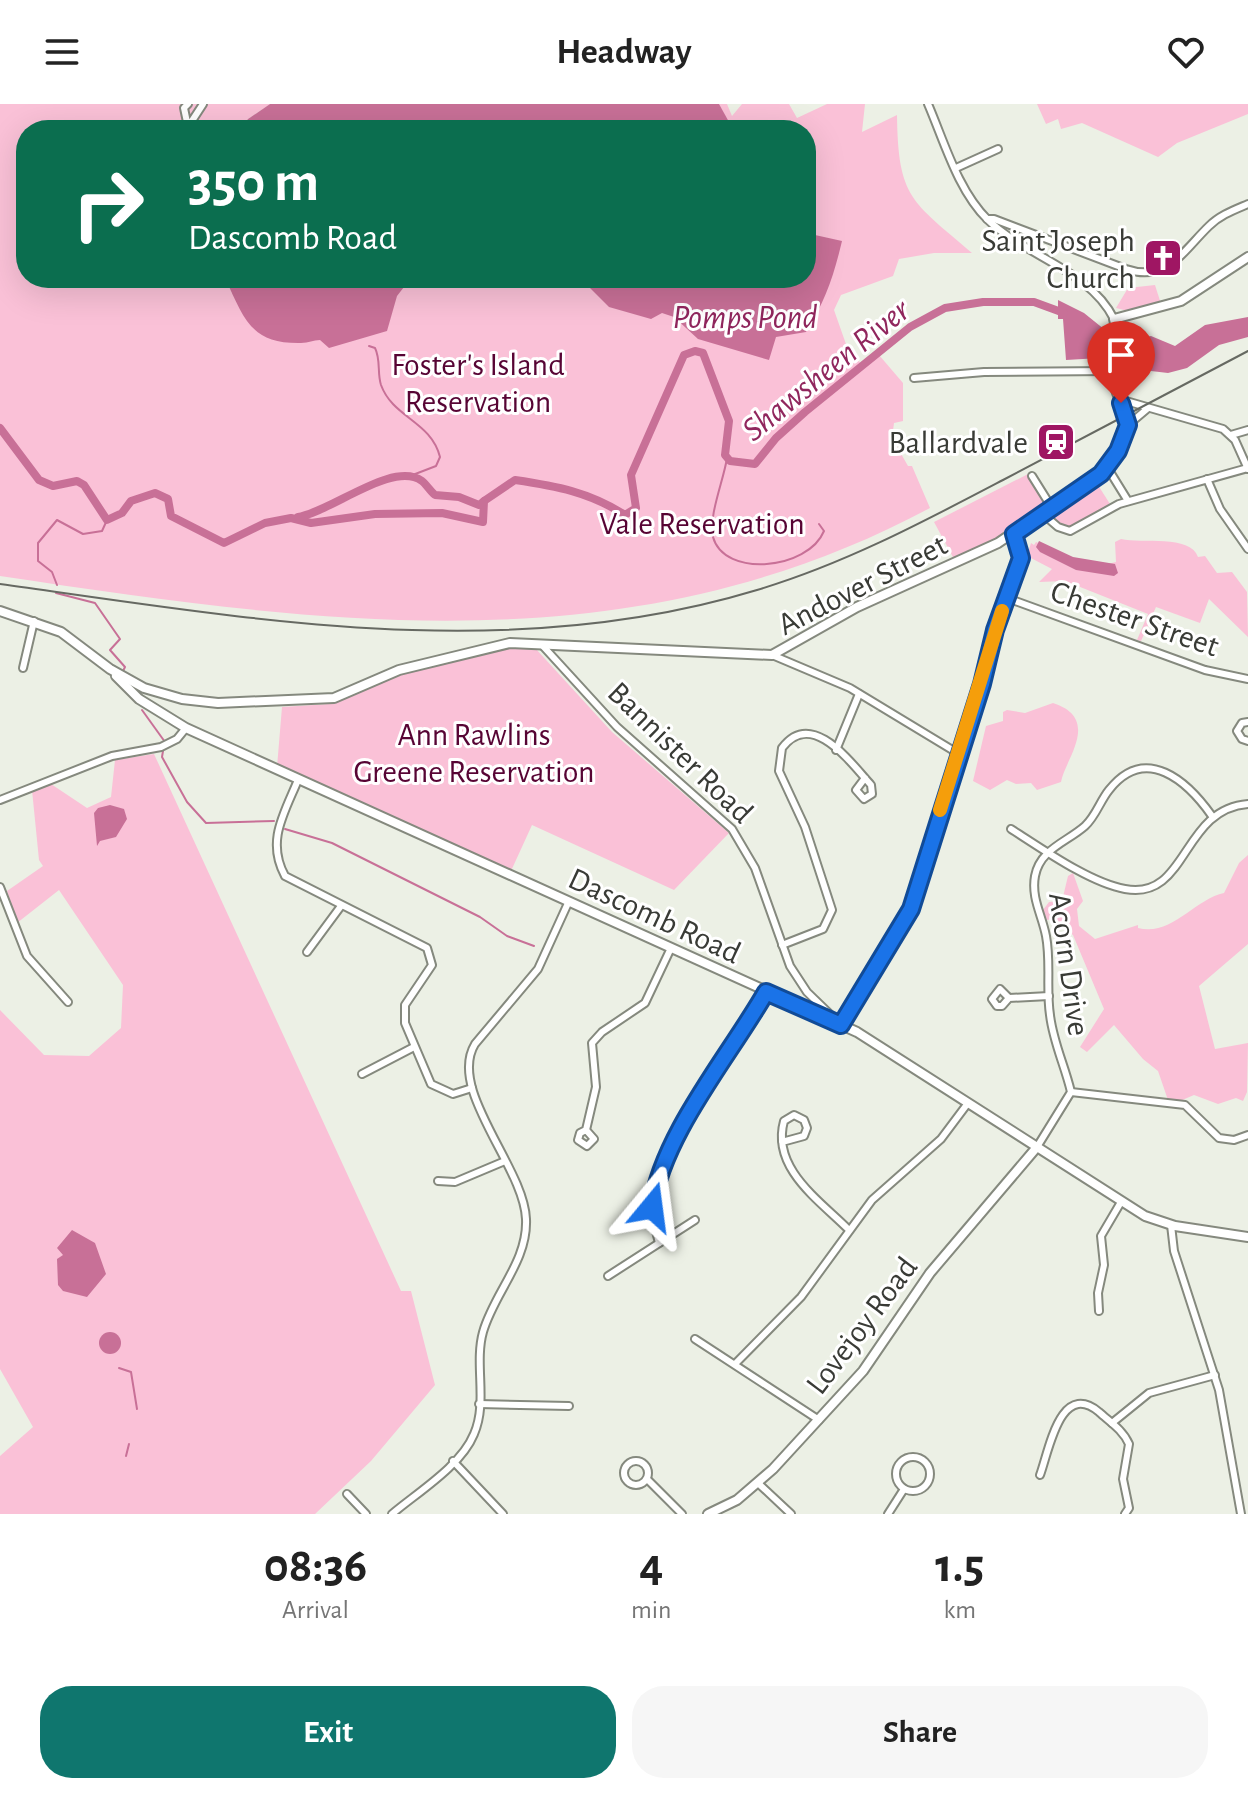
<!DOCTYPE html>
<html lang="en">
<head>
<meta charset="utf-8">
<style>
  body { margin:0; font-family:"Alegreya Sans",sans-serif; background:#f6f6f6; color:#222; height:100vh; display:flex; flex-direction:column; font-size:30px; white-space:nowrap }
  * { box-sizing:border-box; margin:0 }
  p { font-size:26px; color:#767676 }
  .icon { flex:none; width:44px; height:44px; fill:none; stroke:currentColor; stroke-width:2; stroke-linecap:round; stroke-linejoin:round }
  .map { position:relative; height:1410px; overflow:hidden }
  .sheet { display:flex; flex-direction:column; background:#fff; flex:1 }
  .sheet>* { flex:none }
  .top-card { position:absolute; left:16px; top:16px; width:800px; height:168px; border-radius:32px; box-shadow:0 8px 32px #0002; background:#0b6e4f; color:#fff; overflow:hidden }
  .pin { position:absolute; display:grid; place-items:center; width:68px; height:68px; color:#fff; margin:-82px -34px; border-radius:50% 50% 50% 0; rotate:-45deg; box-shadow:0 0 8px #0007 }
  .pin .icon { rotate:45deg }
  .me { position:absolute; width:88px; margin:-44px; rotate:16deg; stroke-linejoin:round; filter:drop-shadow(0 0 6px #0008) }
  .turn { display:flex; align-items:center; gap:28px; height:168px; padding:0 40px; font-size:36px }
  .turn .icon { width:104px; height:104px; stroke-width:2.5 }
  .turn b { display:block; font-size:56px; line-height:68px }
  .eta { display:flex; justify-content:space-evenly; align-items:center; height:136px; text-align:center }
  .eta b { font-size:48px; font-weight:700; line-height:56px }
  .button { display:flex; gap:16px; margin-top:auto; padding:16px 40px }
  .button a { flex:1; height:92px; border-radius:32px; background:#0f766e; color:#fff; font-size:32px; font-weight:700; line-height:92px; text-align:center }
  .button a+a { background:#f6f6f6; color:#222 }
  header { display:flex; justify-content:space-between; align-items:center; height:104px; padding:0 40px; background:#fff; font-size:36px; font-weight:700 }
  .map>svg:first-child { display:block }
  .green { fill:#fac1d7 }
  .water { fill:#c87097 }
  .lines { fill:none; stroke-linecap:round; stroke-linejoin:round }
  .stream { stroke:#c87097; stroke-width:2 }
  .river { stroke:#c87097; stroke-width:8 }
  .minor-casing { stroke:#85897e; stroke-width:10 }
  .major-casing { stroke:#85897e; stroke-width:12 }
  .minor { stroke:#fff; stroke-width:6 }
  .major { stroke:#fff; stroke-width:8 }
  .rail { stroke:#666962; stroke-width:2 }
  .route-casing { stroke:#114b97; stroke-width:20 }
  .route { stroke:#1a73e8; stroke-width:14 }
  .slow { stroke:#f59e0b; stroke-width:14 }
  .labels { text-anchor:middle; stroke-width:6; stroke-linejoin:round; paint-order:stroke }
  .poi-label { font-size:32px; fill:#393b36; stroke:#fff; text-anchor:end }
  .park-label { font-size:32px; fill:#570434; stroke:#fff }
  .street-label { font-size:32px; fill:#393b36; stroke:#fff }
  .water-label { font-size:34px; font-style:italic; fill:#90265d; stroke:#fff }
</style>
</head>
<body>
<header><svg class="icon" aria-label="menu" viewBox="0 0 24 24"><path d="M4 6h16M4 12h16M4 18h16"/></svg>Headway<svg class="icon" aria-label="heart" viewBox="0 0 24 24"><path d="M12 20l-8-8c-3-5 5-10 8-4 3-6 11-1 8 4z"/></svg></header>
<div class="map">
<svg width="1248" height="1410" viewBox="0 0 1248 1410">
  <rect width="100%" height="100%" fill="#ecf0e5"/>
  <g class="green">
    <path d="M0,0H270L248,15L239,26H26V174H225L232,189L290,174H806V26H428L443,0H727L732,12L742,0H789L797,14L827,0H865L862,28L897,11C898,95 912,97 972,149H934L899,155L893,172L841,191L834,206L847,243L863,262L879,251L903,279V317L894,319L892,334L908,362H912L930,404C631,564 326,521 0,472Z"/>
    <polygon points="1037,0 1248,0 1248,10 1177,39 1158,53 1082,19 1061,25 1058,15 1046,20"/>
    <polygon points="1155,181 1161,200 1128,207 1116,204 1128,184"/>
    <polygon points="1028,370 1047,400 998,433 954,455 934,418"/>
    <polygon points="1096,378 1110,400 1071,423 1060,420 1049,410"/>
    <path d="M1121,435C1142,440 1190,430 1198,453L1205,452L1217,469L1232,468L1247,488L1248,533L1209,495L1200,519L1156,503L1141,537L1137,536L1148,510L1065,477L1039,478L1052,465L1027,452L1031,439L1034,441L1036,438L1084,458L1103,461L1116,458L1115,438Z"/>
    <polygon points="504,544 536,545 612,628 729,729 674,786 532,721 511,767 277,663 282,603 329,600 410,567"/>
    <path d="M1053,599C1102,615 1065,655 1061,678L1037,686L1031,679L1016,680L1007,676L990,686L973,677L986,622L1003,617V608L1007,606L1025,609Z"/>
    <polygon points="154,650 401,1187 411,1187 435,1281 371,1357 315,1410 0,1410 0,1352 33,1323 0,1265 0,906 44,951 89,952 121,924 123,881 59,786 17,819 7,787 43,762 39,756 32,686 51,680 87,704 111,693 115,656"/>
    <path d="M1248,751V840L1199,882L1215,945L1248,939L1247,988L1243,997L1236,994L1218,1000L1194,991L1180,997L1168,996L1158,967L1143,955L1114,921L1087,948L1080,943L1104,905L1073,831L1052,815L1047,816L1043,806L1049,798L1062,797L1068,772L1073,769L1083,797L1077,805L1079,822L1095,835L1138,821V824C1171,833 1195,795 1224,789L1239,759Z"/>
  </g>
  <g class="water">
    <polygon points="270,0 719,0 729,18 728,26 239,26 248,15"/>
    <path d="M806,129L842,137C834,171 825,198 806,228L776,233L769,256L698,235L674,213L662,209L651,215L609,203L580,174H806Z"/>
    <path d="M225,174H411L397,192L387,227L329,244L320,236C313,236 309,239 301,239C250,240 244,214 225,174Z"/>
    <polygon points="1058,196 1084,209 1120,238 1151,232 1175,242 1205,221 1248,213 1248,233 1219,241 1187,264 1168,269 1134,265 1108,247 1100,254 1066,256 1063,215 1058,215"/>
    <polygon points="1039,437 1073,453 1115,460 1118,469 1114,472 1076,466 1040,448 1036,443"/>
    <polygon points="110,701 124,705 127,715 116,733 100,737 97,742 94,709 98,704"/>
    <polygon points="72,1126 95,1139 106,1170 87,1193 63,1187 58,1181 57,1155 63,1151 57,1144"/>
    <circle cx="110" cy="1239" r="11"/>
  </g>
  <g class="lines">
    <g class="stream">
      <path d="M369,242L375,244C381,256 377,269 381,281C393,314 431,317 440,353L436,362L410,372"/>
      <path d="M727,354C724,375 708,413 713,433C724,474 808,466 824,427L819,420"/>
      <polyline points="57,481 52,468 38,457 38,439 57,416 83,430 102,427 107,416"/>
      <polyline points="56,489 95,499 120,535 110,546 125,563 123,567"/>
      <polyline points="142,606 165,638"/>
      <polyline points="163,647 162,653 187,698 206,719 274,717"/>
      <polyline points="285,725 332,739 480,813 507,832 534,842"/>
      <polyline points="119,1264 131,1268 137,1305"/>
      <polyline points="126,1352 129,1340"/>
    </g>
    <g class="river">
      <path d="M0,324L39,376L53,382L77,377L84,381L107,416L122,409L131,397L155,389L168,395L171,412L224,439L265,419L291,414L311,419L375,410L442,409L483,418L484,397L515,376C556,382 589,388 625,411L636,404L631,371L684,251L695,247L703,249L729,317L725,351L730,357L755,360L776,334L805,308L910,223L945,204L983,198H1034L1064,209"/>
      <path d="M298,413C331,408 393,356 422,377C427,381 430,387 435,391L459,393L479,401L484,397"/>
    </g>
    <defs>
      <g id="minor">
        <polyline points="188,0 184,4 188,23 203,0"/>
        <path d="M928,0C944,37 958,87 988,116C1025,152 1090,166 1114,215"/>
        <polyline points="956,64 998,45"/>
        <path d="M987,115H994L1126,165C1167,179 1183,147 1209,122C1220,111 1234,106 1248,100"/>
        <polyline points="914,274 984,268 1111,267"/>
        <polyline points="1119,295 1223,325 1235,336 1248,365"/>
        <polyline points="1128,321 1147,305"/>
        <polyline points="1231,331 1248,326"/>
        <polyline points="1107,363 1128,397"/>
        <polyline points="1032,372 1052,404"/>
        <polyline points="1207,375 1220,405 1248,445"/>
        <polyline points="1043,410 1058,423 1070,427 1119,400 1248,364"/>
        <polyline points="1007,494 1205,566 1248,575"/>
        <polyline points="542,541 617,623 732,725 755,764 790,862 807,888 838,918"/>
        <polyline points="772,551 850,584 959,650"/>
        <polyline points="23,564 34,517"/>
        <polyline points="1248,618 1242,619 1237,627 1242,635 1248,637"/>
        <polyline points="836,646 859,590"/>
        <path d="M298,676C284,710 266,737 285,772L427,844L432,861L405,901V919L431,980L453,990L472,984"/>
        <polyline points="0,696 112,652 161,643 177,635 186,624"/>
        <path d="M1011,725C1041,744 1090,779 1125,785C1188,797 1181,705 1248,700"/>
        <polyline points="0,783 27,852 68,898"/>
        <path d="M782,841L823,825L832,806L805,723L779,667L782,644C812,604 851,659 871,681L872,690L864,695L856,686L865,674"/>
        <polyline points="307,848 341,802"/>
        <polyline points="1009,894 1002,902 997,902 992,895 1000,885 1009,894 1049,892"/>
        <polyline points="362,970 414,943"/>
        <polyline points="1071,988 1185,1001 1219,1034 1234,1036 1248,1031"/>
        <polyline points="586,1026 580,1029 578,1036 587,1042 594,1035 586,1026 596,983 592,939 602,928 645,899 671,844"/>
        <path d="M782,1038L804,1032L807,1024L804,1016L794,1011L784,1017C771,1064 819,1096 848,1125"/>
        <path d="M1037,1043L1071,988C1065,962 1053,938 1050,911C1046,885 1051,858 1046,832C1042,811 1031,794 1035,772C1040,745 1067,738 1085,722C1096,712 1100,697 1109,686C1146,639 1188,678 1212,712"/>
        <polyline points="438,1077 455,1078 505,1057"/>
        <polyline points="1171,1121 1174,1147 1219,1286 1241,1410"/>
        <path d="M659,1139C656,1127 652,1115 652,1103C656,1043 735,942 766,888"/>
        <polyline points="608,1172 695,1116"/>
        <polyline points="1099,1207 1098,1189 1104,1161 1101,1132 1121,1098"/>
        <polyline points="695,1235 819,1316"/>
        <polyline points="735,1260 801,1193 872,1096 941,1035 968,999"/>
        <polyline points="479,1300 569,1302"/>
        <polyline points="1112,1319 1149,1289 1215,1271"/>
        <circle cx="913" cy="1370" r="17"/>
        <polyline points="453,1357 503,1410"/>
        <circle cx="636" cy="1369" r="12"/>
        <path d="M1040,1371C1049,1347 1060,1276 1099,1308C1110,1318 1123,1326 1129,1340L1123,1375L1129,1404L1125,1410"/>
        <polyline points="647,1375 682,1410"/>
        <polyline points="758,1379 791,1410"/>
        <polyline points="347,1390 366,1410"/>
        <path d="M392,1410C418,1388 461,1362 474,1330C488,1298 474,1260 483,1228C494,1189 528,1157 526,1115C524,1063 447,986 475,940L538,865L569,797"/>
        <polyline points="888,1410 904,1385"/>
      </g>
      <g id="major">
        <polyline points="0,507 61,528 110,565 144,584 182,595 218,599 334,594 399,566 510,539 772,551 857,503 998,439 1106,365 1118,347 1128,321 1112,274 1117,228 1114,215 1181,197 1248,153"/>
        <polyline points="116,572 139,595 186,624 857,928 1145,1112 1175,1122 1248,1133"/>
        <polyline points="841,921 911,805 929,740 982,580 995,526 1021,454 1014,430"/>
        <polyline points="708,1410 737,1396 773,1365 863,1267 930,1169 1037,1043"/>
      </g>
    </defs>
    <use href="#minor" class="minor-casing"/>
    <use href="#major" class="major-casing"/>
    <use href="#minor" class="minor"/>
    <use href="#major" class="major"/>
    <path class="rail" d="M0,480C252,515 507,562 757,486C844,460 923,418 1003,376C1085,333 1166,290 1248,247"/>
  </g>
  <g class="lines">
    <defs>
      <path id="route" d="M652,1103C662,1031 730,951 766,888L841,921L911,805L982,580L995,526L1021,454L1014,430L1101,370L1118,347L1128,321L1121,299"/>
    </defs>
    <use href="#route" class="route-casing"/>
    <use href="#route" class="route"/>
    <polyline class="slow" points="940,706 1002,507"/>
  </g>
  <defs>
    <symbol id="church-square" viewBox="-11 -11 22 22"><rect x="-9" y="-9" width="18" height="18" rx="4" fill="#9f1663" stroke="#fff"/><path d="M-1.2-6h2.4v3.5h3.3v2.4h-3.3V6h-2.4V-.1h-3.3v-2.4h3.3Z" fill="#fff"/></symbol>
    <symbol id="station-square" viewBox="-11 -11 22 22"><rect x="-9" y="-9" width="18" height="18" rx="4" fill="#9f1663" stroke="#fff"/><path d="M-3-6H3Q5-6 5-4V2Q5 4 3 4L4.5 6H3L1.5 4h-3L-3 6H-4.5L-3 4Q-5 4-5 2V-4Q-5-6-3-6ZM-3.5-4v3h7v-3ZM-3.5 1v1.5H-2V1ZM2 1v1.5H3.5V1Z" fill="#fff"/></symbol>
  </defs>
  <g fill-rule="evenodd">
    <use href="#church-square" x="1141" y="132" width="44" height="44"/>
    <use href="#station-square" x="1034" y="316" width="44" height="44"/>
  </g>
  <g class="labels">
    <g class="poi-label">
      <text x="1135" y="147">Saint Joseph<tspan x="1135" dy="37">Church</tspan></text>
      <text x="1028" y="349">Ballardvale</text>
    </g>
    <g class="park-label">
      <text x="478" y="271">Foster's Island<tspan x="478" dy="37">Reservation</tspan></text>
      <text x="702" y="430">Vale Reservation</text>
      <text x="474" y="641">Ann Rawlins<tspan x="474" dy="37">Greene Reservation</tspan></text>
    </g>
    <g class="street-label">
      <text transform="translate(862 480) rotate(-27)" y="11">Andover Street</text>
      <text transform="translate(1135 514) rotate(19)" y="11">Chester Street</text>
      <text transform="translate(681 648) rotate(44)" y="11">Bannister Road</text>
      <text transform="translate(655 811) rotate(25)" y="11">Dascomb Road</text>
      <text transform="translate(1070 860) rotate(82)" y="11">Acorn Drive</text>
      <text transform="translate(861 1221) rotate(-53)" y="11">Lovejoy Road</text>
    </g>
    <g class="water-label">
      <text x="745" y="224">Pomps Pond</text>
      <text transform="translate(825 265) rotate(-39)" y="12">Shawsheen River</text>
    </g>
  </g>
</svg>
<div class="pin" style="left:1121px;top:299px;background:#d93025"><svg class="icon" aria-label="arrive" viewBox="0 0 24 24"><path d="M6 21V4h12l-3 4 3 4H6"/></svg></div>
<svg class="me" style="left:652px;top:1103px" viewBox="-20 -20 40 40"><path d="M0-17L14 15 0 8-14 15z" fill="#1a73e8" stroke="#fff" stroke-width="4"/></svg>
<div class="top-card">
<div class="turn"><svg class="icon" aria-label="right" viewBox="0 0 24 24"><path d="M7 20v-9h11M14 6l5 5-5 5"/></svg><div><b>350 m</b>Dascomb Road</div></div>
</div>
</div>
<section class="sheet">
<div class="eta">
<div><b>08:36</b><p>Arrival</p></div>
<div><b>4</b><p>min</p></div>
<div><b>1.5</b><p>km</p></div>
</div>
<div class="button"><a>Exit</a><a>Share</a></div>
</section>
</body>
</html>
